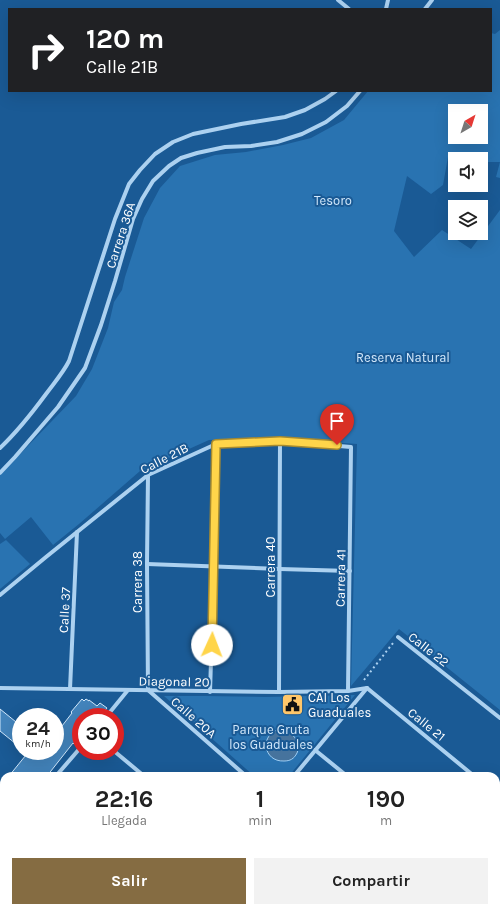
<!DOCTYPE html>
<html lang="es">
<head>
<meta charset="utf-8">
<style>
  body { margin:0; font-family:Karla,sans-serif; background:#f2f2f2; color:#222; height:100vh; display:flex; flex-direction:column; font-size:15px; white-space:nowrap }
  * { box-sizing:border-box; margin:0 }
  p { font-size:13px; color:#767676 }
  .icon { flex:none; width:22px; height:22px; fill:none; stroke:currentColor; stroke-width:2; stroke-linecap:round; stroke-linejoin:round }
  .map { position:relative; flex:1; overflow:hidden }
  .drawer { position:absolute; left:0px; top:772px; width:500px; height:140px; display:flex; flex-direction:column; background:#fff; border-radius:12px 12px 0 0; box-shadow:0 4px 16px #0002 }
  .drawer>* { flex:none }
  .banner { position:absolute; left:8px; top:8px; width:484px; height:84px; border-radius:0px; box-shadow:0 4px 16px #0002; background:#202124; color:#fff; overflow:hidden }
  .needle { width:26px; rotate:39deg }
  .fabs { position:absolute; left:448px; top:104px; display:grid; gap:8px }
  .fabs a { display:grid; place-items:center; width:40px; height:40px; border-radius:0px; background:#fff; box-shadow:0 4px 16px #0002; font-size:20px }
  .speed { position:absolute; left:12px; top:708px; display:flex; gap:8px; font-size:20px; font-weight:700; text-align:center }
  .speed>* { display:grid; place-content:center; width:52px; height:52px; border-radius:50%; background:#fff; box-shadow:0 4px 16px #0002; line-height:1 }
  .speed small { font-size:10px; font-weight:400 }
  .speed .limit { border:6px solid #d22; background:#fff; color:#111 }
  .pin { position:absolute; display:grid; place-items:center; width:34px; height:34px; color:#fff; margin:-41px -17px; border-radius:50% 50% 50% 0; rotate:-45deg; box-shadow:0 0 4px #0007 }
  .pin .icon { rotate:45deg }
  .me { position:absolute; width:44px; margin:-22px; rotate:2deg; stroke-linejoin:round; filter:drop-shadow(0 0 3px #0008) }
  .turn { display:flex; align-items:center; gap:14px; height:84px; padding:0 12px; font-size:18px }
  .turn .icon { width:52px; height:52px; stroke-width:2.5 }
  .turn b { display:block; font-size:28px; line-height:34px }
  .eta { display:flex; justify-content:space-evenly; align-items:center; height:68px; text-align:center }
  .eta b { font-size:24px; font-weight:700; line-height:28px }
  .action { display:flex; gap:8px; margin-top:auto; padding:8px 12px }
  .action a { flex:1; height:46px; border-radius:0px; background:#856c42; color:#fff; font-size:16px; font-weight:700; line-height:46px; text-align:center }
  .action a+a { background:#f2f2f2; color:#222 }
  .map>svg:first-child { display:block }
  .green { fill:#2973b1; fill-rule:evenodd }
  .water { fill:#46739d; stroke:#9ecdf2 }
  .building { fill:#4384bc; stroke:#d2e8fb }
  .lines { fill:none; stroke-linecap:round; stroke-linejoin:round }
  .path { stroke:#acd1f0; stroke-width:2; stroke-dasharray:2 3; stroke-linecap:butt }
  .minor { stroke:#acd1f0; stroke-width:4 }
  .secondary { stroke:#d9ebfb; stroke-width:8 }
  .route-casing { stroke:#a68a30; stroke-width:10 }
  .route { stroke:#ffd54a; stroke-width:7 }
  .labels { text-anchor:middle; stroke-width:4; stroke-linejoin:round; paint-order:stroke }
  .park-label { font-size:13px; fill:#d2e8fb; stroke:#1a5a95 }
  .street-label { font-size:13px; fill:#fff; stroke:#1a5a95 }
  .poi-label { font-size:13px; fill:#fff; stroke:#1a5a95; text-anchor:start }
</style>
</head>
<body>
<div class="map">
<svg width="500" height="912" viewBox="0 0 500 912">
  <rect width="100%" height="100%" fill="#1a5a95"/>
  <g class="green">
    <path d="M500,30V178L496,177L500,162H481V159H459L448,157L443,185L431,194L407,176L394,231L414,257L442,230L471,249L500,210V710L399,629L351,686L357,444L279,438L209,440L140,471L79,524L53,545L31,517L5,539L0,533V475L76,396L92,369L108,328L114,302L122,290L125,277L144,218L160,188L180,166L215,155L246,152L283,145L311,138L344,120L368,91H491V33L495,34ZM455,111H481V137H455Z"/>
    <polygon points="6,540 30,564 0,589 0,544"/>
    <polygon points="355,695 289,776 254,776 164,696 204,696 265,697"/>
  </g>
  <path class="water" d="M280,729C291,730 302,742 297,753C294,759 290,761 284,761C263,762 259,734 280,729Z"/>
  <g class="building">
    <polygon points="82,699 84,701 86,699 89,701 89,700 97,706 100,703 107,708 100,717 81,717 81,735 74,744 73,743 47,776 9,776 26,755 29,755 24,751 55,751 55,735 72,713 71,712"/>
    <polygon points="0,709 21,726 21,748 0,731"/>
  </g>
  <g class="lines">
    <polyline class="path" points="364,680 393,643"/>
    <g class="minor">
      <polyline points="338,0 349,9"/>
      <polyline points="386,9 388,0"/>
      <polyline points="425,9 432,0"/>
      <path d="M0,448C17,432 32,413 46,394C54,383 63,373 69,361L115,219L129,184L140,170L155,154L173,142L193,134L241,124L285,117L305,110L325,99L336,91"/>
      <polyline points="0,473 15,457 58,407 85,368 101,325 115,281 133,219 142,199 153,181 169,166 181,158 197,153 225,147 251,146 277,142 302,134 326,122 347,106 360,91"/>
      <polyline points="148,475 147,564 148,690 246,776"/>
      <polyline points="147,564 280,569 350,571"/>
      <polyline points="0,595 46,557 148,475 216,444 280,441 351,447 348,691"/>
      <polyline points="398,637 500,718"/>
      <polyline points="0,688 279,692 348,691 367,688"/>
      <polyline points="367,688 474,776"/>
      <polyline points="70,689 77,532"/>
      <polyline points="210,692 214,567 216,444"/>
      <polyline points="279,692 280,441"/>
      <polyline points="106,717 128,690"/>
      <polyline points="315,750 347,776"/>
      <polyline points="114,751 144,776"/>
      <polyline points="56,776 81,747"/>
      <polyline points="294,776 367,688"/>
      <polyline points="496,794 500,797"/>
      <polyline points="496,828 500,823"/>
      <polyline points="0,845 4,840"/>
      <polyline points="496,897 500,900"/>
      <polyline points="195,908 200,912"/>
      <polyline points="300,908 305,912"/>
      <polyline points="402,908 407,912"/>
      <polyline points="180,912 184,908"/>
      <polyline points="424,912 427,908"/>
    </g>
    <g class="secondary">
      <polyline points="0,850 4,853"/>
      <polyline points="0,865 4,868"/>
      <polyline points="52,908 57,912"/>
      <polyline points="71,908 76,912"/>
    </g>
  </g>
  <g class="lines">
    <defs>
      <polyline id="route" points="212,645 216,444 280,441 337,445"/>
    </defs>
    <use href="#route" class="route-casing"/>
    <use href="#route" class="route"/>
  </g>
  <defs>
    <symbol id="civic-square" viewBox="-11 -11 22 22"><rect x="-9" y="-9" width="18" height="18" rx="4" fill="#ffc76a" stroke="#1a5a95"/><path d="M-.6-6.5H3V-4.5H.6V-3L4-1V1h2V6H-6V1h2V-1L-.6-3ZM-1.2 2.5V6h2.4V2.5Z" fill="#111"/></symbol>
  </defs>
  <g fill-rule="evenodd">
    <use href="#civic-square" x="280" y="692" width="25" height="25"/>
  </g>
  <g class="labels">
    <g class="park-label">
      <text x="333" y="205">Tesoro</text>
      <text x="403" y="362">Reserva Natural</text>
      <text x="271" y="734">Parque Gruta<tspan x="271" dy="15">los Guaduales</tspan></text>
    </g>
    <g class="street-label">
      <text transform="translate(120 235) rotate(-72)" y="5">Carrera 36A</text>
      <text transform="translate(164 458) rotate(-27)" y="5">Calle 21B</text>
      <text transform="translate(270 567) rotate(-90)" y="5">Carrera 40</text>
      <text transform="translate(340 578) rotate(-89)" y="5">Carrera 41</text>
      <text transform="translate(137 582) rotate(-90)" y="5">Carrera 38</text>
      <text transform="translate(64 610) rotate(-87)" y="5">Calle 37</text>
      <text transform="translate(429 649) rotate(38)" y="5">Calle 22</text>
      <text transform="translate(174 681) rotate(1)" y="5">Diagonal 20</text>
      <text transform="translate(194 717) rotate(41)" y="5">Calle 20A</text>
      <text transform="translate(427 724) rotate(39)" y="5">Calle 21</text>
    </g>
    <g class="poi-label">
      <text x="308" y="702">CAI Los<tspan x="308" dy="15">Guaduales</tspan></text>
    </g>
  </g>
</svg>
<div class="fabs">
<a><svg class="needle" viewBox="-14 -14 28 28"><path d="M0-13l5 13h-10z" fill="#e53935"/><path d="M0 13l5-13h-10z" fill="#767676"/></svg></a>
<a><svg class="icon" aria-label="sound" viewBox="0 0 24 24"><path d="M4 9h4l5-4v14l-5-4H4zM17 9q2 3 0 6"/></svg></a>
<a><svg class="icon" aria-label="layers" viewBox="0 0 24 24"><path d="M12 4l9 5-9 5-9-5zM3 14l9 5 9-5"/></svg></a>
</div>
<div class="speed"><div>24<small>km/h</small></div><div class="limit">30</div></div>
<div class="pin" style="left:337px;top:445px;background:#d93025"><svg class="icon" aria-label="arrive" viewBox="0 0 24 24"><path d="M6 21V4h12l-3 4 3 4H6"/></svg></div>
<svg class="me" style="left:212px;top:645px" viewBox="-20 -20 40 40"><circle r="19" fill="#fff"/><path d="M0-13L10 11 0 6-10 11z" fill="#ffd54a"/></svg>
<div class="banner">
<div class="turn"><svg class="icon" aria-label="right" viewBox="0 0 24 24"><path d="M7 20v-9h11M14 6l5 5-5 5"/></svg><div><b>120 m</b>Calle 21B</div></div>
</div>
<section class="drawer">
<div class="eta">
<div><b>22:16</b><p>Llegada</p></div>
<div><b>1</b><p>min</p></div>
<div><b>190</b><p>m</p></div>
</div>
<div class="action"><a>Salir</a><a>Compartir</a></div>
</section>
</div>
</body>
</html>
